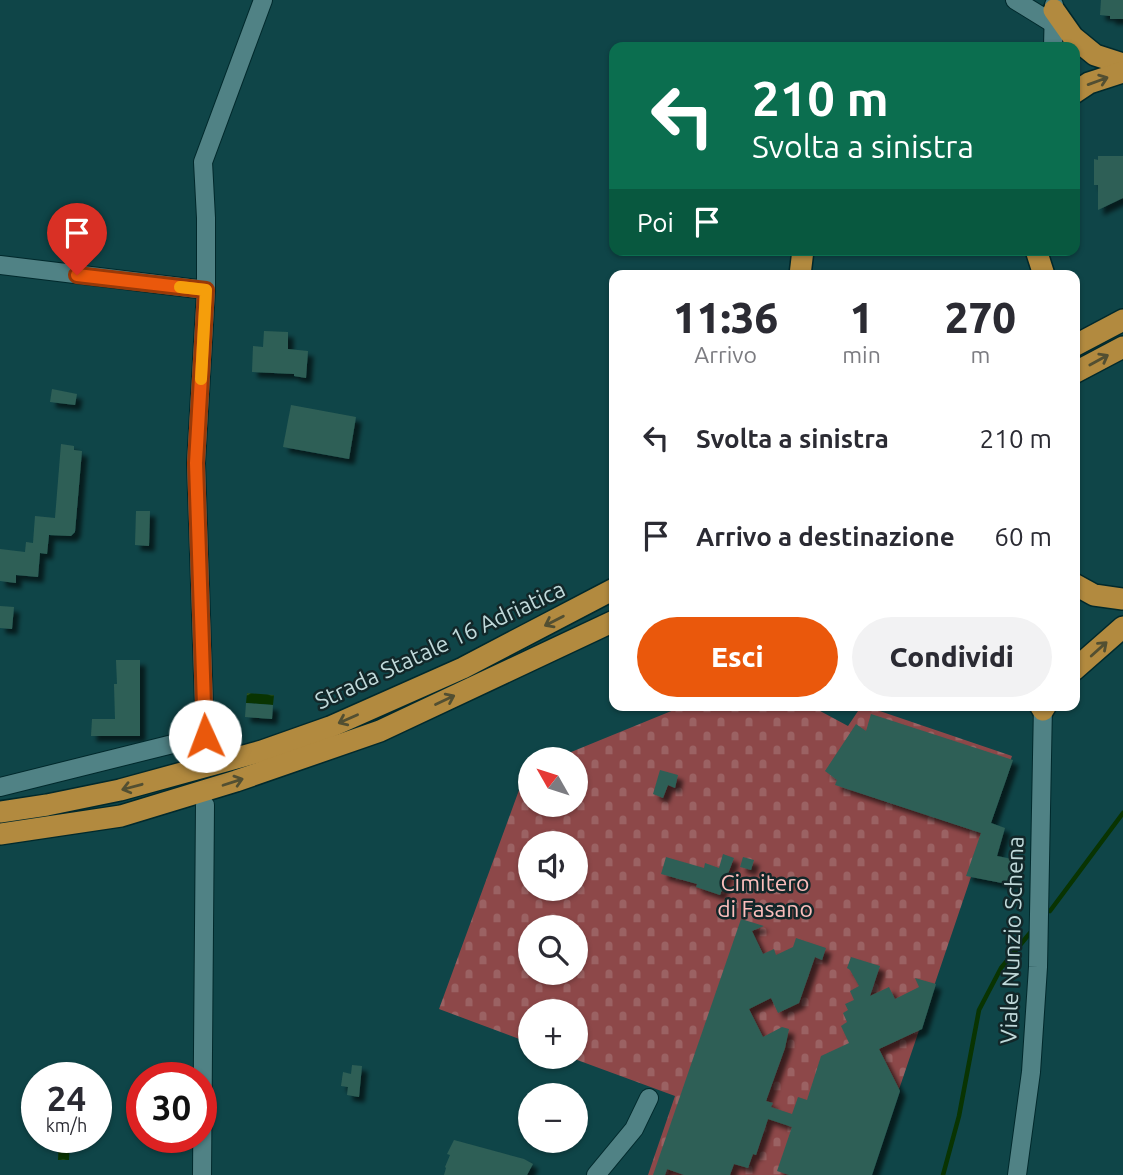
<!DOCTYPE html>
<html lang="it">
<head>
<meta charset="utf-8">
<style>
  body { margin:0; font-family:Ubuntu,sans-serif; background:#f2f2f3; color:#2b2b33; height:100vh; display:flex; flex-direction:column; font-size:26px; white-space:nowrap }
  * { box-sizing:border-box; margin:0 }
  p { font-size:23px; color:#7c7c81 }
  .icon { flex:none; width:38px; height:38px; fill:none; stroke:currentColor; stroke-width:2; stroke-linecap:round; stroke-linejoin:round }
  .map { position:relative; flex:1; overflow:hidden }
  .sheet { position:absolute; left:609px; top:270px; width:471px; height:441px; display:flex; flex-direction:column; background:#fff; border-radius:14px; box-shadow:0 2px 5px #0004 }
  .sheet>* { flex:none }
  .guide { position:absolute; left:609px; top:42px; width:471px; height:214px; border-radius:14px; box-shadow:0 2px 5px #0004; background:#0b6e4f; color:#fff; overflow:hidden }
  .needle { width:46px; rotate:309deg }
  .controls { position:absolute; left:518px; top:747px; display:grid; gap:14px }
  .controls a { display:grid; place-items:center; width:70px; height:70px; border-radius:50%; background:#fff; box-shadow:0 2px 5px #0004; font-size:35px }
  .speed { position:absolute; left:21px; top:1062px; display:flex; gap:14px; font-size:35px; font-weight:700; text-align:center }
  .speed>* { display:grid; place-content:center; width:91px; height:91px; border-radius:50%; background:#fff; box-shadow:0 2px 5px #0004; line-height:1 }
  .speed small { font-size:18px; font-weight:400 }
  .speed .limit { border:10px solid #d22; background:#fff; color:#111 }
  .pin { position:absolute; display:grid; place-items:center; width:60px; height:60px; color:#fff; margin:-72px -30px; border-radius:50% 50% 50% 0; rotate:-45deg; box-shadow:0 0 7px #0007 }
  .pin .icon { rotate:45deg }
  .me { position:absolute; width:77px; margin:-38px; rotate:358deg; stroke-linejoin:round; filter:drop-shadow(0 0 5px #0008) }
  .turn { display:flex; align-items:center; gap:24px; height:147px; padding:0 28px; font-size:32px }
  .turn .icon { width:91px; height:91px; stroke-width:2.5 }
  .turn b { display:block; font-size:49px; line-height:60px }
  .then { display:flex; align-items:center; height:66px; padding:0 28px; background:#0003; gap:14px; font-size:26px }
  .eta { display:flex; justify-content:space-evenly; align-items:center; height:119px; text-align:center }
  .eta b { font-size:42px; font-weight:800; line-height:49px }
  .action { display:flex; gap:14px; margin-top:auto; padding:14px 28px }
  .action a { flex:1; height:80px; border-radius:42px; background:#ea580c; color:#fff; font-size:28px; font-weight:800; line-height:80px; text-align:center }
  .action a+a { background:#f2f2f3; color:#2b2b33 }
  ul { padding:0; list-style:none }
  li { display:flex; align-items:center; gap:21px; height:98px; padding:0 28px }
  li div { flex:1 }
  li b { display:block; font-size:26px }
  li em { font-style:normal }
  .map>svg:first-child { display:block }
  .cemetery { fill:url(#cemetery-stones); fill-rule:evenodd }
  .water { fill:url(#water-waves) }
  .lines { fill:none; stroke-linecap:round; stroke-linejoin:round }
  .stream { stroke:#093402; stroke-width:4.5 }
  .building { fill:#2f5f56; filter:url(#shadow) }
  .minor-tunnel { stroke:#2a5b5e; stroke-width:18; stroke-dasharray:18 9; stroke-linecap:butt }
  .minor-casing { stroke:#01292c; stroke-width:20 }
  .highway-casing { stroke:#01292c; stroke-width:24 }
  .minor { stroke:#508285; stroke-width:18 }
  .highway { stroke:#b28a3f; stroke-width:21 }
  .oneway { stroke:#524f32 }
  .route-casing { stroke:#983908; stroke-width:18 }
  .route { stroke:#ea580c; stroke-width:12 }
  .slow { stroke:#f59e0b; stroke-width:12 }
  .labels { text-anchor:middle; stroke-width:5; stroke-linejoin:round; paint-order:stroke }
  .street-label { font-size:23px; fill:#c0d9da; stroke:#122729 }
  .park-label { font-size:23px; fill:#fcbebc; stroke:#122729 }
</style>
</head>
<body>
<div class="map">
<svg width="1123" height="1175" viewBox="0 0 1123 1175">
  <defs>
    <pattern id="cemetery-stones" width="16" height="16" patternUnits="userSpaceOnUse" patternTransform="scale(1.75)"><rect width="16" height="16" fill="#8d4849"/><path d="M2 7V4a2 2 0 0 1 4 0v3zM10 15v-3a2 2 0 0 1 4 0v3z" fill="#9b6263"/></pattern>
    <pattern id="water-waves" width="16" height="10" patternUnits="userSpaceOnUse" patternTransform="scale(1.75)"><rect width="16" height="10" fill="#093402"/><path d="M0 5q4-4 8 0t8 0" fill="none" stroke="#2b5126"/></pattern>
    <filter id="shadow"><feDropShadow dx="5.5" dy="5.5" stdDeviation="2" flood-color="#0009"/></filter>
  </defs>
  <rect width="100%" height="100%" fill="#0f4548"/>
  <path class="cemetery" d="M686,705H809L848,726L862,705L1012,756L870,1175H648L675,1096L569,1057H576V1012H530V1043L439,1009L526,771L530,769V805H576V760L554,759ZM530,844H576V889H530ZM530,928H576V973H530Z"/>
  <g class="water">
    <polygon points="247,693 274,695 273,705 246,703"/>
    <polygon points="59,1138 70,1138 69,1160 58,1160"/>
  </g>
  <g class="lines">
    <g class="stream">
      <polyline points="1050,911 1123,813"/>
      <polyline points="943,1175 959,1116 979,1010 1001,968 1030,933"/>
    </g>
  </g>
  <g class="building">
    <polygon points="1101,0 1123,0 1123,19 1110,19 1110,16 1100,15"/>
    <polygon points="1098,156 1123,156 1123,198 1098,210 1098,185 1094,185 1094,159 1098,160"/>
    <polygon points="264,331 288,332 288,349 308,351 306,378 294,376 294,374 252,372 253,346 263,347"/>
    <polygon points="52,389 77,394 75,405 50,402"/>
    <polygon points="291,405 356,417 349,459 283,447"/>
    <polygon points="61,444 74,446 74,450 82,451 75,532 71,536 49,535 47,554 40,553 38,577 16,575 16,583 0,581 0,549 25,552 26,542 33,543 35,516 55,518"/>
    <polygon points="136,511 150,511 149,546 135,545"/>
    <polygon points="0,606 14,607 12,629 0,628"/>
    <polygon points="116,660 140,660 140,736 91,736 92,719 115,719 114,684 117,684"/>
    <polygon points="246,703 273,705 272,719 245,717"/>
    <polygon points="871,714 1013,760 991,823 1005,828 997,856 1017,860 1012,885 966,876 981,833 835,785 837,780 825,771 856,724 866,731"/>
    <polygon points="660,770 678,775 675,788 668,785 663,798 653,794"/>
    <polygon points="723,854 734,858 720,895 696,887 697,884 661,874 666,857 704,868 705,863 719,868"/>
    <polygon points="743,857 754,860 751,870 740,867"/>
    <polygon points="741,919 764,926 752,931 763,954 774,949 776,955 793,947 796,938 826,948 822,960 815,957 799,1003 778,1013 771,998 749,1009 763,1037 782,1027 789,1029 785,1048 766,1101 773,1103 771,1107 792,1114 798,1097 807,1100 821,1056 849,1043 841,1026 847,1022 843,1013 848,1010 845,1004 854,1000 850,991 859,986 850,970 847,968 851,957 880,966 870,996 889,987 895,999 919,987 915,978 936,984 922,1029 879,1049 900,1091 872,1175 789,1175 777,1171 792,1127 768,1119 756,1155 753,1154 748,1168 734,1164 730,1175 684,1175 667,1169 665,1175 653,1175"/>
    <polygon points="352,1065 362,1066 359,1097 347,1095 348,1087 341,1086 343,1072 351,1074"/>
    <polygon points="454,1140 524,1159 533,1164 527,1175 444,1175 446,1168 445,1167 450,1155 447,1154"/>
  </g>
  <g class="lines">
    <polyline class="minor-tunnel" points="205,736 205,802"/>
    <defs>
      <g id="minor">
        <polyline points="1015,0 1054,24"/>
        <polyline points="1053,47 1054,5"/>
        <polyline points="0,265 206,290"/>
        <polyline points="0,787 205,736 196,463 206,290 206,218 203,162 263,0"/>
        <polyline points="202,1175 205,805"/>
        <polyline points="596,1175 634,1129 649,1098"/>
        <polyline points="1017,1175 1031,1072 1038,967 1043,705"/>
      </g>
      <g id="highway">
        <polyline points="1054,10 1073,37 1095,55 1123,64"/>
        <polyline points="1074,93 1089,83 1123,72"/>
        <polyline points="1036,250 1044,275"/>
        <polyline points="800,275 803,250"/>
        <polyline points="1074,346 1123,320"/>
        <polyline points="1074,373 1123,347"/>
        <polyline points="1074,584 1094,595 1123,599"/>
        <polyline points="1074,670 1123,627"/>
        <polyline points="1040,705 1043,710 1046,705"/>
        <polyline points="0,812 47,805 120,790 262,751 330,727 463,668 614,589"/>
        <polyline points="0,834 121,816 236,781 380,731 614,621"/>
      </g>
    </defs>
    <use href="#minor" class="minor-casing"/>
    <use href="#highway" class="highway-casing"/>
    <use href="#minor" class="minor"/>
    <use href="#highway" class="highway"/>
  </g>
  <defs><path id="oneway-shaft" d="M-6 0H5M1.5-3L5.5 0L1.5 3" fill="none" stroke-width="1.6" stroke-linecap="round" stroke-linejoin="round" transform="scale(1.75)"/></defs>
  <g class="oneway">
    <use href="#oneway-shaft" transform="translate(1098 81) rotate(-20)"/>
    <use href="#oneway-shaft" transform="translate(1099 360) rotate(-29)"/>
    <use href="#oneway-shaft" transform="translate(554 621) rotate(153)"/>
    <use href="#oneway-shaft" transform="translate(1099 649) rotate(-42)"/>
    <use href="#oneway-shaft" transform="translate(445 700) rotate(-25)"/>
    <use href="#oneway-shaft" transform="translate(348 719) rotate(156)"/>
    <use href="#oneway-shaft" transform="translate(233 782) rotate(-18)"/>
    <use href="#oneway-shaft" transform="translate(132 787) rotate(165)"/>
  </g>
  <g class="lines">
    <defs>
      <polyline id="route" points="77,275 206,290 196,463 205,736"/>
    </defs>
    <use href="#route" class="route-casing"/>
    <use href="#route" class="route"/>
    <polyline class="slow" points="180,287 206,290 201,379"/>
  </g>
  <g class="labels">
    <g class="street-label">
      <text transform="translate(440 645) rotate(-25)" y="8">Strada Statale 16 Adriatica</text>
      <text transform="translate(1012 940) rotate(-88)" y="8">Viale Nunzio Schena</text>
    </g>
    <g class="park-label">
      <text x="765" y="891">Cimitero<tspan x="765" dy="26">di Fasano</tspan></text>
    </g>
  </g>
</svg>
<div class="controls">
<a><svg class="needle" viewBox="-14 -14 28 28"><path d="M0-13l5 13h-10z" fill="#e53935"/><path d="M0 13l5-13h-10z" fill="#7c7c81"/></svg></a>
<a><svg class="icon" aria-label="sound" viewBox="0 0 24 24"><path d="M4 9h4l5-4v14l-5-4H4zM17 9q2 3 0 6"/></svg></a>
<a><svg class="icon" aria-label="search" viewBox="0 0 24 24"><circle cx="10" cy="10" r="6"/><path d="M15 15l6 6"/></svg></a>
<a>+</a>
<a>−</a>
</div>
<div class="speed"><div>24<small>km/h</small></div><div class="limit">30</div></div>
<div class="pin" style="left:77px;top:275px;background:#d93025"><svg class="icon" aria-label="arrive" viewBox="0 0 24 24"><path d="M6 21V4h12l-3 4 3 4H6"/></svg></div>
<svg class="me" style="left:205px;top:736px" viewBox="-20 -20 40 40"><circle r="19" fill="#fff"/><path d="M0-13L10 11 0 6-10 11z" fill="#ea580c"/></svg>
<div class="guide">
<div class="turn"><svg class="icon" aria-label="left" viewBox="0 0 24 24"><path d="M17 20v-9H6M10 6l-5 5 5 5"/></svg><div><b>210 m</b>Svolta a sinistra</div></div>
<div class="then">Poi<svg class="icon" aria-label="arrive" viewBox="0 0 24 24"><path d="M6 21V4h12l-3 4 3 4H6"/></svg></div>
</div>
<section class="sheet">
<div class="eta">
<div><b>11:36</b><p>Arrivo</p></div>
<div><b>1</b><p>min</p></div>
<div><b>270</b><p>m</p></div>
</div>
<ul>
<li><svg class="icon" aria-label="left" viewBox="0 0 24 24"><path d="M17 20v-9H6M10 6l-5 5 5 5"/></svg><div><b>Svolta a sinistra</b></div><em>210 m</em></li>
<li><svg class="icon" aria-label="arrive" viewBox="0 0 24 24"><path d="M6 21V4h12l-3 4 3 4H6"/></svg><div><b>Arrivo a destinazione</b></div><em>60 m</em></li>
</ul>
<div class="action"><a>Esci</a><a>Condividi</a></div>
</section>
</div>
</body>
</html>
